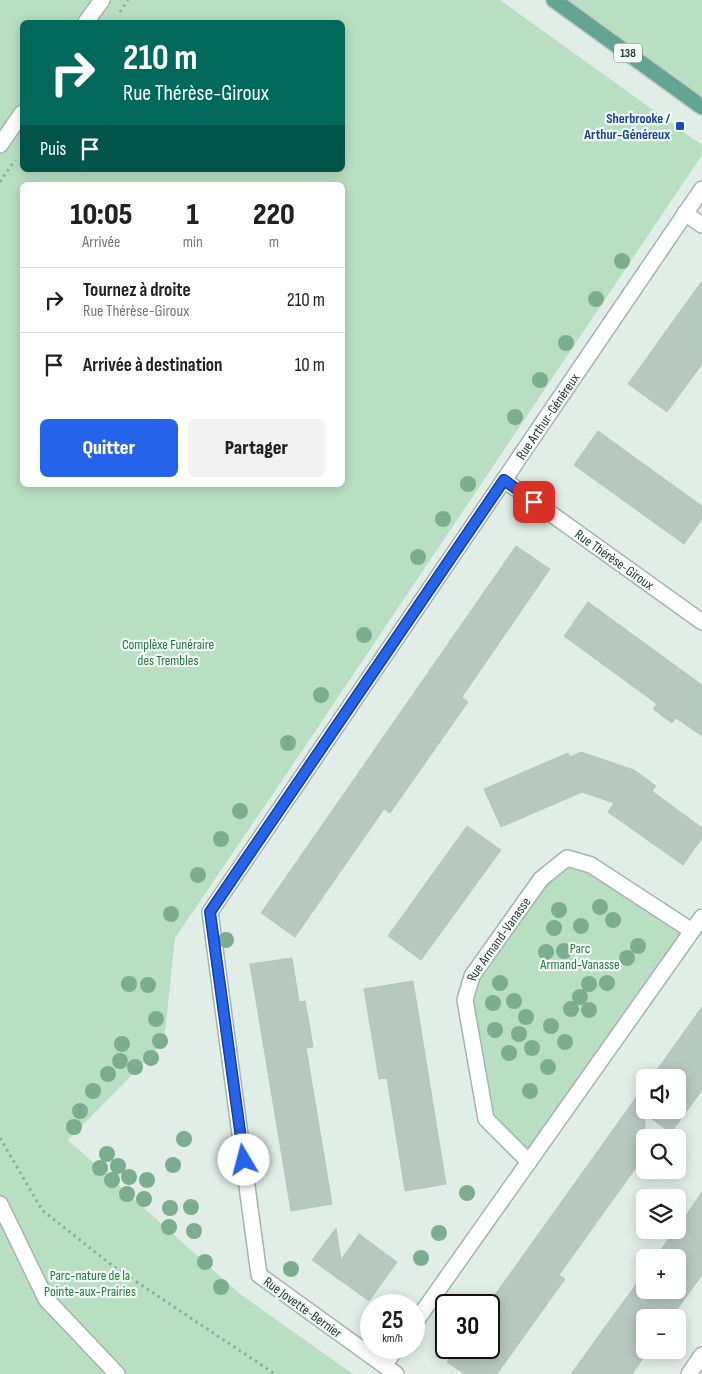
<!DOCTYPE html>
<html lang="fr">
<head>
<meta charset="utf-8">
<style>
  body { margin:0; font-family:"Sofia Sans Condensed",sans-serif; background:#f2f2f2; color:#222; height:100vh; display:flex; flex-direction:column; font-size:19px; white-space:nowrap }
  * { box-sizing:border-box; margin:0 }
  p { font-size:16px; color:#767676 }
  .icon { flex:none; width:28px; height:28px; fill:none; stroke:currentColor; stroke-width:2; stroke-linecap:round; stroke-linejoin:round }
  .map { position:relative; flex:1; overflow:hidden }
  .sheet { position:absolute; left:20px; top:182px; width:325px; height:305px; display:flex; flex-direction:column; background:#fff; border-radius:8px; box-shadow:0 2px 12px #0003 }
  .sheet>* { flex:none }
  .banner { position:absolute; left:20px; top:20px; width:325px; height:152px; border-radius:8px; box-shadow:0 2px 12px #0003; background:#00695c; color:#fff; overflow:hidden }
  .buttons { position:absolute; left:636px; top:1069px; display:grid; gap:10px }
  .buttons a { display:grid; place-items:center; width:50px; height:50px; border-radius:8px; background:#fff; box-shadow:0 2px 12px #0003; font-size:25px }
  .speed { position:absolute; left:360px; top:1294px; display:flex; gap:10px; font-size:25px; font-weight:700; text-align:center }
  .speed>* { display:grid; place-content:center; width:65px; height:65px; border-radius:50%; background:#fff; box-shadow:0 2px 12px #0003; line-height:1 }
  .speed small { font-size:12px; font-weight:400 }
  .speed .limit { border:2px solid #111; border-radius:8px; background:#fff; color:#111 }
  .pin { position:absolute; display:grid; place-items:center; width:42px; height:42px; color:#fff; margin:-21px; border-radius:10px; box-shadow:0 2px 8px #0006 }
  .me { position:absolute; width:55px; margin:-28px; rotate:352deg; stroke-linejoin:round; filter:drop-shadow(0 0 4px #0008) }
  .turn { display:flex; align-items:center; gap:18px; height:105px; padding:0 20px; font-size:22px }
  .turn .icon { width:65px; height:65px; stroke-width:2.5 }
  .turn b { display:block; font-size:35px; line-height:42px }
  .then { display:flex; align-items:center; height:48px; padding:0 20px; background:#0003; gap:10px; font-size:19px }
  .eta { display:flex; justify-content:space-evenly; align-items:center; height:85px; text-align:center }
  .eta b { font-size:30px; font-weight:800; line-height:35px }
  .cta { display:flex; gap:10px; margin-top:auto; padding:10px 20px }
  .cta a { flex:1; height:58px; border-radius:8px; background:#2563eb; color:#fff; font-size:20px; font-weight:800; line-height:58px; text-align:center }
  .cta a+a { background:#f2f2f2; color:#222 }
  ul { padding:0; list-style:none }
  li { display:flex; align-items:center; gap:15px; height:65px; padding:0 20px; border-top:1px solid #e0e0e0 }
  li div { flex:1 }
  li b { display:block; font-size:19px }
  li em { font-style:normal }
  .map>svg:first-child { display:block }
  .green { fill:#b9dfc2; fill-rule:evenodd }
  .building { fill:#b6c8c0; stroke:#b3c7be }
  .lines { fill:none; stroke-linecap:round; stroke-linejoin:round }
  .minor-casing { stroke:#a3b5ae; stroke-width:18 }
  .major-casing { stroke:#c1c9c7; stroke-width:18 }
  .path { stroke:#80b2a1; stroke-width:3; stroke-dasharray:2.5 4; stroke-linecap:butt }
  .minor { stroke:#fff; stroke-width:15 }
  .major { stroke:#63a592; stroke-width:15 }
  .tree { fill:#7bad8e }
  .route-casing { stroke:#184099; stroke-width:12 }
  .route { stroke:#2563eb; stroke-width:9 }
  .transit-dot { fill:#1a4fb4; stroke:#f2f9f5; stroke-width:2 }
  .labels { text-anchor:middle; stroke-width:4.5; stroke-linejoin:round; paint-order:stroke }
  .shield { fill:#f2f9f5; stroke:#5f766f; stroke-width:1 }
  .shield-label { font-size:12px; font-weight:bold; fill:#203e36 }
  .transit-label { font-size:14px; font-weight:bold; fill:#164399; stroke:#f2f9f5; text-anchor:end }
  .street-label { font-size:14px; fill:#203e36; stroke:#f2f9f5 }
  .park-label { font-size:14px; fill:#287845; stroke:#f2f9f5 }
</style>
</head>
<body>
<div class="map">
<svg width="702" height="1374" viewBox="0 0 702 1374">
  <rect width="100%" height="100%" fill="#e1ede7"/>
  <g class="green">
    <path d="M0,0H500L702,145V155L279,785L175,938L164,1042L68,1140L240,1294L353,1374H0ZM22,22H342V170H22ZM22,185H342V485H22Z"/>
    <polygon points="554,0 702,0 702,107"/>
    <polygon points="567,858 692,931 529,1162 486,1119 465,1000 472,976"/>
  </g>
  <g class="building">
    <polygon points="702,281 702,364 667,412 628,384"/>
    <polygon points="598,431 702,506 702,519 684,544 574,465"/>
    <polygon points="516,546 550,569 462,697 468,702 390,813 384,809 295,937 261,913"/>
    <polygon points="588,602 702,685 702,736 676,718 672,723 653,709 657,704 564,636"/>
    <polygon points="581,752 634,770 656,786 652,791 702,828 702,838 683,865 608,812 614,803 582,792 501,827 484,789 568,753 570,757"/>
    <polygon points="467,826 501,850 421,960 388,936"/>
    <polygon points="292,958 299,1002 305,1001 309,1023 313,1047 306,1048 332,1204 291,1211 250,964"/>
    <polygon points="413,981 446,1184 405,1191 387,1078 379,1079 364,989"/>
    <polygon points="702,1007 702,1090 671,1133 645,1114 645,1155 559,1275 565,1279 497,1374 464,1374 447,1362 457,1348 489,1348 489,1303 645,1085 645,1110 678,1110 678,1078 651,1078"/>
    <polygon points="702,1192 702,1275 671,1318 645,1318 645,1350 649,1350 632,1374 571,1374 645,1272 645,1290 678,1290 678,1258 655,1258 675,1230 678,1230 678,1227"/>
    <polygon points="336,1228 341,1260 359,1234 397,1262 369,1301 312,1260"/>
  </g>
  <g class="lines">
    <defs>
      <g id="minor">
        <polyline points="86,22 102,0"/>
        <polyline points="0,145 22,113"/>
        <polyline points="685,213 702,225"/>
        <path id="s1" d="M504,480L702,622"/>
        <path id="s2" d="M529,1162L486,1119L465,1000L472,976L541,879L567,858L591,865L692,931"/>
        <polyline points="0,1204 46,1299 117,1374"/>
        <polyline points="414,1324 702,917"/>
        <polyline points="384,1365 397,1348"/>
        <path id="s3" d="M396,1374L259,1275L210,912L702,189"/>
        <polyline points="689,1374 702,1355"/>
      </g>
      <polyline id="major" points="554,0 702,107"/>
    </defs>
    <use href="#minor" class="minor-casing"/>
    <use href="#major" class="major-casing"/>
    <g class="path">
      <polyline points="120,12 128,0"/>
      <polyline points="0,182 15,160"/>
      <polyline points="0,1138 42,1210 114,1267 275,1374"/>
    </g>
    <use href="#minor" class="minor"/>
    <use href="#major" class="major"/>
  </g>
  <g class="tree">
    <circle cx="622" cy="261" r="8"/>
    <circle cx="596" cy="299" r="8"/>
    <circle cx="566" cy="343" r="8"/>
    <circle cx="540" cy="380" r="8"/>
    <circle cx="515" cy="417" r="8"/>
    <circle cx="468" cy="484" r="8"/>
    <circle cx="443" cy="519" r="8"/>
    <circle cx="418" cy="557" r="8"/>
    <circle cx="364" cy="635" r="8"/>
    <circle cx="321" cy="695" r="8"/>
    <circle cx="288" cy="743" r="8"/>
    <circle cx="240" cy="811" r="8"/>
    <circle cx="221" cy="839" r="8"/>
    <circle cx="198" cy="875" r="8"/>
    <circle cx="600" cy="907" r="8"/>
    <circle cx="559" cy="910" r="8"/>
    <circle cx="171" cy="914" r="8"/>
    <circle cx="613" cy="920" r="8"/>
    <circle cx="581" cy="926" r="8"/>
    <circle cx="554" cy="928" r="8"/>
    <circle cx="226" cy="940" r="8"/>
    <circle cx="638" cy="946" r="8"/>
    <circle cx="564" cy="951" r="8"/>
    <circle cx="546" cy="952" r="8"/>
    <circle cx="627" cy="958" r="8"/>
    <circle cx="500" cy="983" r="8"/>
    <circle cx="607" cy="983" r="8"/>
    <circle cx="129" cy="984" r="8"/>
    <circle cx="589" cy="984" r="8"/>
    <circle cx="148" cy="985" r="8"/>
    <circle cx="580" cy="997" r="8"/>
    <circle cx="514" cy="1001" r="8"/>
    <circle cx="493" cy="1003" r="8"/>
    <circle cx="571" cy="1009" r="8"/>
    <circle cx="589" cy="1010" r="8"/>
    <circle cx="526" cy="1017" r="8"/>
    <circle cx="156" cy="1019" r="8"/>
    <circle cx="551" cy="1026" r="8"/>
    <circle cx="495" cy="1030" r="8"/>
    <circle cx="519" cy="1034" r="8"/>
    <circle cx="160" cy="1041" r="8"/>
    <circle cx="565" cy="1042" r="8"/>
    <circle cx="122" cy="1044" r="8"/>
    <circle cx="532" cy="1048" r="8"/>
    <circle cx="509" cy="1053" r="8"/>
    <circle cx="151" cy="1058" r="8"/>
    <circle cx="120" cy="1061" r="8"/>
    <circle cx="135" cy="1067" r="8"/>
    <circle cx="548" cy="1067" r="8"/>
    <circle cx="108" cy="1074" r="8"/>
    <circle cx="93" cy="1091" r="8"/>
    <circle cx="530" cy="1091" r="8"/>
    <circle cx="80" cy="1111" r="8"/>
    <circle cx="74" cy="1127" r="8"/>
    <circle cx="184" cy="1139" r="8"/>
    <circle cx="107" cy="1154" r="8"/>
    <circle cx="173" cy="1165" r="8"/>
    <circle cx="118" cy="1166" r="8"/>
    <circle cx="100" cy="1168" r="8"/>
    <circle cx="129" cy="1177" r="8"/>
    <circle cx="112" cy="1180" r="8"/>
    <circle cx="147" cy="1180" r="8"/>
    <circle cx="467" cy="1193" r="8"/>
    <circle cx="127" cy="1194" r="8"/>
    <circle cx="144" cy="1199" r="8"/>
    <circle cx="191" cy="1207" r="8"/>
    <circle cx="170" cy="1208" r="8"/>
    <circle cx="169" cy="1227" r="8"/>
    <circle cx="194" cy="1231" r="8"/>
    <circle cx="439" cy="1233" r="8"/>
    <circle cx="421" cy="1258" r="8"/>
    <circle cx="205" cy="1262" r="8"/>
    <circle cx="291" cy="1269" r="8"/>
    <circle cx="221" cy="1287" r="8"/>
  </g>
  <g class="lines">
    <defs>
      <polyline id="route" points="244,1160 210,912 504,480 534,502"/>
    </defs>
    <use href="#route" class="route-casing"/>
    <use href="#route" class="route"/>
  </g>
  <rect class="transit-dot" x="675" y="121" width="10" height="10" rx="2.5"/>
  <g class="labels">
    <rect class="shield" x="614" y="43.5" width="28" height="19" rx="4"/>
    <g class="shield-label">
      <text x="628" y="57">138</text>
    </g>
    <g class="transit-label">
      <text x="670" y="123">Sherbrooke /<tspan x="670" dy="16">Arthur-Généreux</tspan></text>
    </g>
    <g class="street-label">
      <text dy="5" stroke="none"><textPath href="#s3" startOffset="1135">Rue Arthur-Généreux</textPath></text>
      <text dy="5" stroke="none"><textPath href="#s1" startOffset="136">Rue Thérèse-Giroux</textPath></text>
      <text dy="5" stroke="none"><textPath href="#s2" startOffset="252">Rue Armand-Vanasse</textPath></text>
      <text transform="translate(303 1307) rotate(36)" y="5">Rue Jovette-Bernier</text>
    </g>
    <g class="park-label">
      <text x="168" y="649">Complèxe Funéraire<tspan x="168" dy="16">des Trembles</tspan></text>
      <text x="580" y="953">Parc<tspan x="580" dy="16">Armand-Vanasse</tspan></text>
      <text x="90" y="1280">Parc-nature de la<tspan x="90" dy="16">Pointe-aux-Prairies</tspan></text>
    </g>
  </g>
</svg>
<div class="buttons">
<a><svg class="icon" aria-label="sound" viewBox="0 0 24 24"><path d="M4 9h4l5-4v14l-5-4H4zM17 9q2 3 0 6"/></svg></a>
<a><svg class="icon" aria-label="search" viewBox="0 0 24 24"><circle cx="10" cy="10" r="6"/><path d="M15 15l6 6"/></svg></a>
<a><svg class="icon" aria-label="layers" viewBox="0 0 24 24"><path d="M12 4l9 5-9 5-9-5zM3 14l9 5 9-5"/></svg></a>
<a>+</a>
<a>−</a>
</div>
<div class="speed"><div>25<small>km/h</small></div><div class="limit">30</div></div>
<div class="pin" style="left:534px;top:502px;background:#d93025"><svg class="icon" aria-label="arrive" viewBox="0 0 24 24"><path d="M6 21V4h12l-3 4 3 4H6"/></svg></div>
<svg class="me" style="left:244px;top:1160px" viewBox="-20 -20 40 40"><circle r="19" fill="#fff"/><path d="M0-13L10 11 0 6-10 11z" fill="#2563eb"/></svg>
<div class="banner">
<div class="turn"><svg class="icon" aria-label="right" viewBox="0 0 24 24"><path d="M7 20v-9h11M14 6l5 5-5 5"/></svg><div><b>210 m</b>Rue Thérèse-Giroux</div></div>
<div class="then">Puis<svg class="icon" aria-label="arrive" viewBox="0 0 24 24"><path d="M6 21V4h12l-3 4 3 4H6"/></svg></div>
</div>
<section class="sheet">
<div class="eta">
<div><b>10:05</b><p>Arrivée</p></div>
<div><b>1</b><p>min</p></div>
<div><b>220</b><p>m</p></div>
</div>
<ul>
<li><svg class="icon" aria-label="right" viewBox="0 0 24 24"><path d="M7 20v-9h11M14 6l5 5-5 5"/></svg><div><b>Tournez à droite</b><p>Rue Thérèse-Giroux</p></div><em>210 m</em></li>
<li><svg class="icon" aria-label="arrive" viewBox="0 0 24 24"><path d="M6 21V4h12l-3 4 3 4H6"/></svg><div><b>Arrivée à destination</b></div><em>10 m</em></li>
</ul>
<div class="cta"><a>Quitter</a><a>Partager</a></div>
</section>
</div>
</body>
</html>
